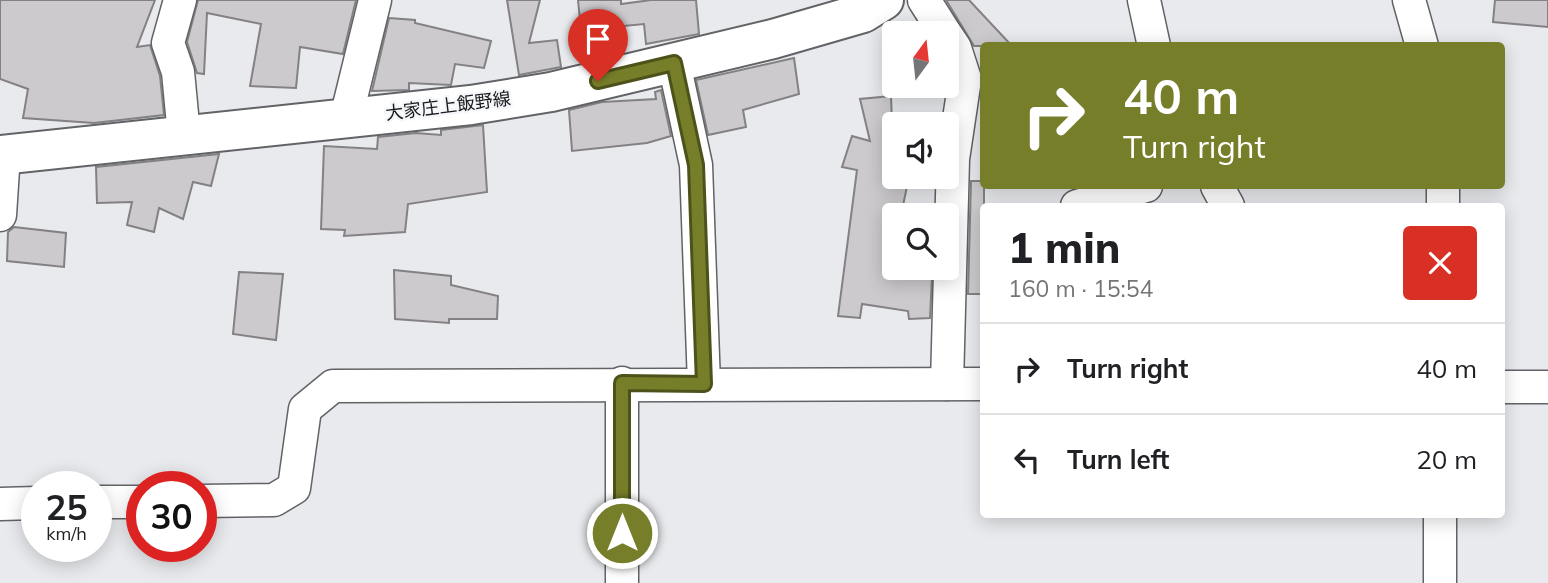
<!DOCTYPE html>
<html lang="en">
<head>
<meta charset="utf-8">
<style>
  body { margin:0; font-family:Mulish,"Noto Sans JP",sans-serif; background:#f2f2f2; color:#202124; height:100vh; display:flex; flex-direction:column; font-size:26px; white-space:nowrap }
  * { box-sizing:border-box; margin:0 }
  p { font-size:23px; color:#757577 }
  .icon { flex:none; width:38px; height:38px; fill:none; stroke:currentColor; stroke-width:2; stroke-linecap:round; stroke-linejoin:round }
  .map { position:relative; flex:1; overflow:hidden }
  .details { position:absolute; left:980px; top:203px; width:525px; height:315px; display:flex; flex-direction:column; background:#fff; border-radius:7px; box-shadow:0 4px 18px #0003 }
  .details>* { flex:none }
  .guide { position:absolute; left:980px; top:42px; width:525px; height:147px; border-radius:7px; box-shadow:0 4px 18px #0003; background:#777e29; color:#fff; overflow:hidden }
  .needle { width:46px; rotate:15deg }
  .fabs { position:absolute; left:882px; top:21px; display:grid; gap:14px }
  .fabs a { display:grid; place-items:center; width:77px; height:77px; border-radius:7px; background:#fff; box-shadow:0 4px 18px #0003; font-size:35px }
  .speed { position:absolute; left:21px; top:471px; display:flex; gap:14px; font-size:35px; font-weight:700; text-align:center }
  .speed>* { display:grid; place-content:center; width:91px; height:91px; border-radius:50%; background:#fff; box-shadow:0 4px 18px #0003; line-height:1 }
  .speed small { font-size:18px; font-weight:400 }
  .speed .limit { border:10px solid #d22; background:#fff; color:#111 }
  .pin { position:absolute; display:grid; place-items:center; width:60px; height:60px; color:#fff; margin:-72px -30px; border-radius:50% 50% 50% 0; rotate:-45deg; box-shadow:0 0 7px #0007 }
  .pin .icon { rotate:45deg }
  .me { position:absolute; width:77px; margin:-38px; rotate:0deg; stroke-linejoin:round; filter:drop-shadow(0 0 5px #0008) }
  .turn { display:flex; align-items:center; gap:24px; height:147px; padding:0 28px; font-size:32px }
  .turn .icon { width:91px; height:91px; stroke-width:2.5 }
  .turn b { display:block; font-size:49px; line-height:60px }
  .round { display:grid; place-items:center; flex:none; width:74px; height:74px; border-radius:7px; background:#f2f2f2 }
  .head { display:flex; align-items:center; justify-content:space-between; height:119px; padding:0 28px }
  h1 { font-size:42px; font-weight:800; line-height:52px }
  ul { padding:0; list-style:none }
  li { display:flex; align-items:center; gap:21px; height:91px; padding:0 28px; border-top:2px solid #e0e0e0 }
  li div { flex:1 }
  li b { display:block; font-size:26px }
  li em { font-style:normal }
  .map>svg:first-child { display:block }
  .building { fill:#cccacd; stroke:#838184; stroke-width:2 }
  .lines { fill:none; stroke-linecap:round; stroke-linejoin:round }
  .minor-casing { stroke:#626366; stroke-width:35 }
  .major-casing { stroke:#626366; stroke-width:42 }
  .minor { stroke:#fff; stroke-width:32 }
  .major { stroke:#fff; stroke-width:38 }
  .route-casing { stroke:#4d521b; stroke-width:18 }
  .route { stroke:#777e29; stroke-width:12 }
  .labels { text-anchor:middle; stroke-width:5; stroke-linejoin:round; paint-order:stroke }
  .street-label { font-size:18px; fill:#191a1b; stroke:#f6f7fb }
</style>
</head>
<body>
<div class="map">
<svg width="1548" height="583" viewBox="0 0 1548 583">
  <rect width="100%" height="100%" fill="#e9eaed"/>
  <g class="building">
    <polygon points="0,0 155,0 137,47 150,45 160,76 164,115 94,123 23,118 28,89 0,79"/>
    <polygon points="198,0 356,0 343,54 300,47 296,88 250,86 261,24 207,13 204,74 197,73 187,42"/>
    <polygon points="507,0 540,0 529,43 557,40 561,67 519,75"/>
    <polygon points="578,0 621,0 621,4 651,0 696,0 699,34 646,44 644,24 581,30"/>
    <polygon points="946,0 969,0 1012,46 974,46"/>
    <polygon points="1495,0 1548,0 1548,27 1493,22"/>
    <polygon points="389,18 415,20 415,23 491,41 484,68 455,64 451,85 409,83 409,90 372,91"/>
    <polygon points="794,58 799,94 743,110 746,127 708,135 696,80"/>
    <polygon points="661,90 671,136 647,143 572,151 569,110 602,102 656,99 655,92"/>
    <polygon points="891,96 894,177 909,177 901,215 894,215 894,243 890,274 932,276 930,318 909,319 908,311 862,304 860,318 838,316 857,170 842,167 852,136 870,141 860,99"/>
    <polygon points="483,125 487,192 408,204 405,232 344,236 345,230 321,229 324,146 377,149 378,137 416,133 441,135 441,130"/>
    <polygon points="219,154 211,186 193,182 183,219 159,208 154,232 127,225 132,202 97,203 96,167"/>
    <polygon points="971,181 984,181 984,294 968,294"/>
    <polygon points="14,227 66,233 64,267 7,261 8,232"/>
    <polygon points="394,270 451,276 451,285 498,296 497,319 449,319 449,323 395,319"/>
    <polygon points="239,272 283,274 276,340 233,334"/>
  </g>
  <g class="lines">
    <defs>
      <g id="minor">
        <polyline points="180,0 168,43 178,72 184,135"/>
        <polyline points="924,0 945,33"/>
        <polyline points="1144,0 1154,46"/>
        <polyline points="1409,0 1422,46"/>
        <polyline points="947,36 955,48 965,79 953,159 947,384"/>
        <polyline points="674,63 696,165 704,384"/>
        <polyline points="346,118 375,0"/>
        <polyline points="1217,186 1228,206"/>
        <polyline points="1077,206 1146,186"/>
        <polyline points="1443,206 1443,186"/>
        <polyline points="0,215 4,154"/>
        <polyline points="622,383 622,583"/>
        <polyline points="1502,387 1548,387"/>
        <polyline points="201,501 274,500 294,488 305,409 333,386 984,384"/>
        <polyline points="96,502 142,502"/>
        <polyline points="0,504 37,503"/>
        <polyline points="1440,514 1440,583"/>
      </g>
      <polyline id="major" points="0,155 471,105 551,92 773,39 863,13 884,0"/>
    </defs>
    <use href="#minor" class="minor-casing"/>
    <use href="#major" class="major-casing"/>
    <use href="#minor" class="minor"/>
    <use href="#major" class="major"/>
  </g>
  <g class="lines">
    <defs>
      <polyline id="route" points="598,81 674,63 696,165 704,384 622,383 622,533"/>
    </defs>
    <use href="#route" class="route-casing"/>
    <use href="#route" class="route"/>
  </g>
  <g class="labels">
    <g class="street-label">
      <text transform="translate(448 106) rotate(-7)" y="6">大家庄上飯野線</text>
    </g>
  </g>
</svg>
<div class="fabs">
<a><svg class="needle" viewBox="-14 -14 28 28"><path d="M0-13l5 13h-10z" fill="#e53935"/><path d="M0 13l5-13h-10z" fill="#757577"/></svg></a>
<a><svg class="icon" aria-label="sound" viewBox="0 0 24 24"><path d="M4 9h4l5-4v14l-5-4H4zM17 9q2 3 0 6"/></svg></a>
<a><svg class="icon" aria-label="search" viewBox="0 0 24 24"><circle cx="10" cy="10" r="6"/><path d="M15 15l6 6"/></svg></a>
</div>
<div class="speed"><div>25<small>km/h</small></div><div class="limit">30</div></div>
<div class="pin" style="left:598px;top:81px;background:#d93025"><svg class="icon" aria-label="arrive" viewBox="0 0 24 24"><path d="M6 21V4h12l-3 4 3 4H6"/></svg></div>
<svg class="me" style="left:622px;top:533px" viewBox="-20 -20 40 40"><circle r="17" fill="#777e29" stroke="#fff" stroke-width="3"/><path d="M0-11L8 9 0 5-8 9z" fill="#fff"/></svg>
<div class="guide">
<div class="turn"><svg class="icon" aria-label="right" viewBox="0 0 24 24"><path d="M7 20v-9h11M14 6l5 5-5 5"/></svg><div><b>40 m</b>Turn right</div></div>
</div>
<section class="details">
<div class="head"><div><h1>1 min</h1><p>160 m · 15:54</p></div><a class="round" style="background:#d93025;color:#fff"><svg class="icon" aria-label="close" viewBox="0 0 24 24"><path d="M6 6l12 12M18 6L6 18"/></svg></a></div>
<ul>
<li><svg class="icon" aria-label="right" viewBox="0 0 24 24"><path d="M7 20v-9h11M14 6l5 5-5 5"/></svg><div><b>Turn right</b></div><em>40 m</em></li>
<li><svg class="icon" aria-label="left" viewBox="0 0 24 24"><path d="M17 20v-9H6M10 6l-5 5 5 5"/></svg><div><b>Turn left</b></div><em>20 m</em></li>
</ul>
</section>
</div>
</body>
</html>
